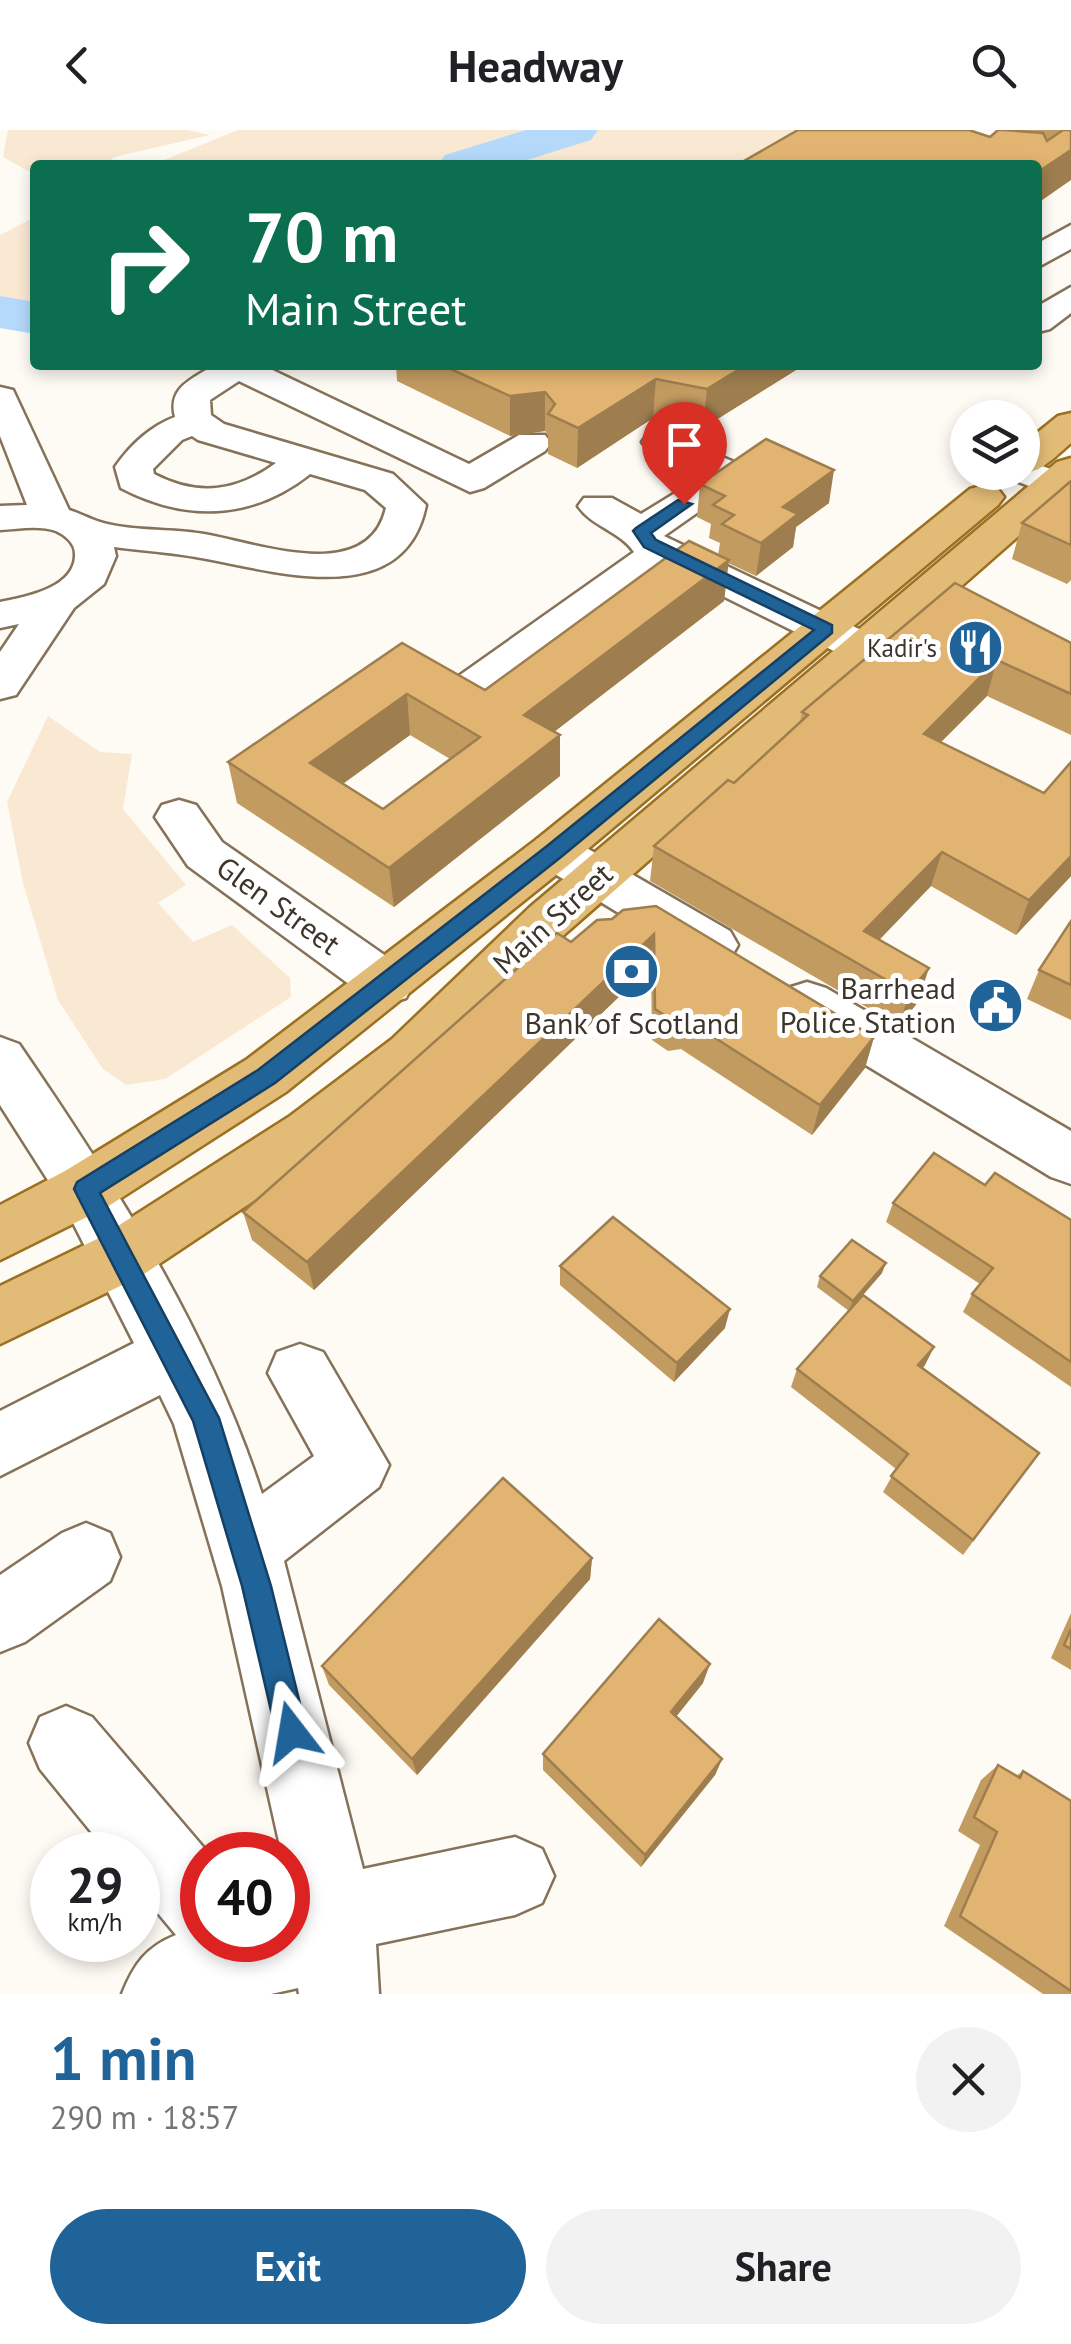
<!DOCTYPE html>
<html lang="en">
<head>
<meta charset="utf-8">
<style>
  body { margin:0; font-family:"PT Sans",sans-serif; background:#f2f2f2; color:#202124; height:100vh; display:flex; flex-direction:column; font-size:38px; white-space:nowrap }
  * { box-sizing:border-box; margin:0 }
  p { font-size:32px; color:#757577 }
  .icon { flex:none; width:55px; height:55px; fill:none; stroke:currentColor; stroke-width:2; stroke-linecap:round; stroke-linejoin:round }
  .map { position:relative; height:1864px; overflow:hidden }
  .details { display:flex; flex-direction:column; background:#fff; flex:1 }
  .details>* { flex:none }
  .banner { position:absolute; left:30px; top:30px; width:1012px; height:210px; border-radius:10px; box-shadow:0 5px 15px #0003; background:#0b6e4f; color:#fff; overflow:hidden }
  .tools { position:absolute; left:950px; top:270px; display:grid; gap:20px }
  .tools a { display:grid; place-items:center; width:90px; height:90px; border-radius:50%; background:#fff; box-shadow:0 5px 15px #0003; font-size:50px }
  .speed { position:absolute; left:30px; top:1702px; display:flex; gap:20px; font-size:50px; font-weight:700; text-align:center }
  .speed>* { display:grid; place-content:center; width:130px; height:130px; border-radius:50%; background:#fff; box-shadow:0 5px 15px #0003; line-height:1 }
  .speed small { font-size:25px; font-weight:400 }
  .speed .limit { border:15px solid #d22; background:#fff; color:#111 }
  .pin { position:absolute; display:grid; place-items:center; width:85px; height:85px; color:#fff; margin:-102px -42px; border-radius:50% 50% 50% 0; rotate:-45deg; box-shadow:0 0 10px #0007 }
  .pin .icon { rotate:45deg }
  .me { position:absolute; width:110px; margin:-55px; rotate:346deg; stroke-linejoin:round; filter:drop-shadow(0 0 8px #0008) }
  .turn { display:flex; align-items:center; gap:35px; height:210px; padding:0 50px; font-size:45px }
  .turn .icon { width:130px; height:130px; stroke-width:2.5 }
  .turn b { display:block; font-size:70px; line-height:85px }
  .round { display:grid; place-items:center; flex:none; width:105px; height:105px; border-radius:52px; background:#f2f2f2 }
  .headline { display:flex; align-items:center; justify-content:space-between; height:170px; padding:0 50px }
  h1 { font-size:60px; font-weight:700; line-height:75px; color:#206398 }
  .button { display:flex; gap:20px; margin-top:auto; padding:20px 50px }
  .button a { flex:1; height:115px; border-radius:60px; background:#206398; color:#fff; font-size:40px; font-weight:700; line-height:115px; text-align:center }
  .button a+a { background:#f2f2f2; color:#202124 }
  header { display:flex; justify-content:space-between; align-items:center; height:130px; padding:0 50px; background:#fff; font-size:45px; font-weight:700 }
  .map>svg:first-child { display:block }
  .green { fill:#f9e9d3 }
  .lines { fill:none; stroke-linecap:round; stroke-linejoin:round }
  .river { fill:#b5d9fa; fill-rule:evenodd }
  .minor-casing { stroke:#857258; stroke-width:5 }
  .major-casing { stroke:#9b7021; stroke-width:5 }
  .minor { fill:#fff; fill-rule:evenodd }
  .major { fill:#e2bc77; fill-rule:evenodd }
  .wall { fill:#c29b61; fill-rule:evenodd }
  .shaded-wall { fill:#9e7e4f }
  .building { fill:#e2b471; stroke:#9e7e4f; stroke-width:2.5; fill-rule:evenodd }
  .route { fill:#206398; stroke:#154063; stroke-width:2.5 }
  .labels { text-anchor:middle; stroke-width:10; stroke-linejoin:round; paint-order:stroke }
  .far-poi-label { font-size:25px; fill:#3d3529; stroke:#fff; text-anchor:end }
  .street-label { font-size:30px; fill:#3d3529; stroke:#fff }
  .poi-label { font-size:30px; fill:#3d3529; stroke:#fff; text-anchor:end }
</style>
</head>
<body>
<header><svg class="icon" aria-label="back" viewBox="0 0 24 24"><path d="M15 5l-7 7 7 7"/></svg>Headway<svg class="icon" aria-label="search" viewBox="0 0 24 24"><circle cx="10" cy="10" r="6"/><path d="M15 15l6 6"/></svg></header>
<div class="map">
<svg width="1071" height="1864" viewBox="0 0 1071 1864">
  <rect width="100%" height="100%" fill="#fefaf4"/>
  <g class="green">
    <polygon points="8,0 187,0 210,5 114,27 106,35 35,35 35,45 3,27"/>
    <polygon points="238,0 819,0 752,35 152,35"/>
    <polygon points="35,87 35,204 0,188 0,105"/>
    <polygon points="48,586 100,622 132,624 123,679 186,755 158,773 193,812 232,795 290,848 291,867 165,949 126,955 103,939 58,870 23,753 7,672"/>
  </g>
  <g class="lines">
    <g class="river">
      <polygon points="526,0 598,0 591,10 511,35 438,35 445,25"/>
      <polygon points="0,166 35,172 35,204 0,198"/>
    </g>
    <defs>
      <g id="minor">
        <polygon points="1071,95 1071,119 1038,137 1038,113"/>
        <polygon points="1071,157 1071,183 1050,199 1038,202 1038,176"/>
        <path d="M214,235H262L469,334L519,305H545L551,313L545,321L484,358L470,362L239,251L210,270L211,285L224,294L393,344L426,375C405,480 281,443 207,429C177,423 145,421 114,417L116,426L104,454L74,478L16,565L0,569V522L19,494L0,498V472C25,467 76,458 75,424C75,413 65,405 56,401C39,395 18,399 0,400V376L27,375L0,306V257L13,260L69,380C79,383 88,388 97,391C130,402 170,398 204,404C257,413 368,456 386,378L365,360L310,344C252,390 186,392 121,358L115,337C130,315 151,296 175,287C167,257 193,249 214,235ZM192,306L198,310L276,333C236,362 198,367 154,344L153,339L182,310Z"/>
        <path d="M661,301L746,337L751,345L664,406L880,509L887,519L880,529L865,533L850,529L666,438L485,570L469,574L453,570L447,560L453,550L634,422C620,401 592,397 578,376L584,368H612L641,384L703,346L648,320L642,312L648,304Z"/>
        <polygon points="1022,329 1071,346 1071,372 1008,348 1004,342 1022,342"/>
        <polygon points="179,670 196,675 222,712 406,840 413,854 406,868 387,874 368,868 188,736 155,687 162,675"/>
        <polygon points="554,703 571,709 730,801 738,815 730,829 712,834 694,829 537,733 529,721 537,709"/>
        <polygon points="807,852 826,858 1071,1001 1071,1054 1051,1047 788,888 780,873 788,858"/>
        <path d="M0,907L19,914C115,1054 209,1201 262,1364L314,1326L268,1243L277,1222L300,1214L323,1222L389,1335L379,1357L284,1431L363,1739L515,1707L542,1719L554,1746L542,1773L515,1785L376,1814L379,1864H299L298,1858L271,1864H122C134,1834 146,1817 176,1805L138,1759V1725H110L40,1639L29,1613L40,1587L66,1576L92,1587L210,1725H202V1810H288V1781L295,1780L288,1725H282L222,1456L174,1294L160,1265L0,1346V1281L134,1213L65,1077L0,975Z"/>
        <polygon points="86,1393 110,1403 120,1427 110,1451 25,1512 0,1522 0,1445 62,1403"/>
      </g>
      <g id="major">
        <path d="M1071,283V313C1052,329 1036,349 1010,342H1022V315L1058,286Z"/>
        <polygon points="1071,328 1071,360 566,803 430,939 330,1020 141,1146 0,1214 0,1156 99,1108 290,986 392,909 530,777 1057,332"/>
        <polygon points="984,355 998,359 1004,367 998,375 571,733 286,962 107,1077 0,1130 0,1075 65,1041 246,930 537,709 970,359"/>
      </g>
    </defs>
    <use href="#minor" class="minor-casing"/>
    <use href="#major" class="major-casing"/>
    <use href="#minor" class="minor"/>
    <use href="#major" class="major"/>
  </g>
  <g class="wall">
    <polygon points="1017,0 1071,0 1038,73 990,7"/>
    <polygon points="396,235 804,235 703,298 653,288 577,338 548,324 548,305 545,301 510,306 397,251"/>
    <polygon points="1071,351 1071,450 1067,454 1012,429 1022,393"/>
    <path d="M700,354L829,373L796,397L793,417L756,446L728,433L724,471L554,602L560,605V646L394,777L237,673L228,632L402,513L485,560L718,425L720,413L709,408L711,394L697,387ZM410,605L450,629L383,679L343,654Z"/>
    <polygon points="955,453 1071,513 1071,605 987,566 941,612 1071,746 1016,805 931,756 879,810 918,872 899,896 650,751 654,716 734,653 800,592 802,582"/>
    <polygon points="612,789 874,907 865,938 812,1005 681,919 668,921 652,910 651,836 314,1160 252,1110 243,1082"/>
    <polygon points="1071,791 1071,890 1027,869 1039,840"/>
    <polygon points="985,1055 1071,1090 1071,1257 963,1182 972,1164 980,1154 886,1092 893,1073"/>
    <polygon points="560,1136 725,1198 674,1252 560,1155"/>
    <polygon points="882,1143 863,1165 934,1217 923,1238 1039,1323 963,1425 883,1362 896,1339 791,1257 797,1239 849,1181 817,1157 820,1146"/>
    <polygon points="592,1428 590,1449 417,1645 329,1555 322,1536"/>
    <polygon points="1071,1483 1071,1540 1051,1528"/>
    <polygon points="703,1553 676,1587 722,1629 715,1645 641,1737 543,1640 543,1624"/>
    <polygon points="998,1635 1016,1646 1023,1641 1071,1671 1071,1864 1043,1864 944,1796 980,1715 958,1701 981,1650"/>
  </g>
  <g class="shaded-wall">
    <polygon points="1071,20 1071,50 1038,73 1038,42"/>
    <polygon points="746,235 804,235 703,298 707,259"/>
    <polygon points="656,249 653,288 577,338 578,298"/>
    <polygon points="545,262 545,301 510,306 510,266"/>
    <polygon points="834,340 829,373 796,397 793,417 756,446 761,413 783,377"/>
    <polygon points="729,430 724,471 524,625 524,585"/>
    <polygon points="997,530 987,566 914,639 924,604"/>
    <polygon points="407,564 410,605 316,673 310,633"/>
    <polygon points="560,605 560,646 394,777 389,738"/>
    <polygon points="942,722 931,756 857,833 864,801"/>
    <polygon points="1071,726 1071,746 1016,805 1029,770"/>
    <polygon points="654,804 651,836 314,1160 307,1132"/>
    <polygon points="929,838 918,872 899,896 909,863"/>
    <polygon points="874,907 865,938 812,1005 820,975"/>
    <polygon points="886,1133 882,1143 849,1181 853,1171"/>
    <polygon points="730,1179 725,1198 674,1252 677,1233"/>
    <polygon points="934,1217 925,1235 910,1253 918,1235"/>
    <polygon points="592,1428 590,1449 417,1645 412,1629"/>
    <polygon points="710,1534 703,1553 666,1599 671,1582"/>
    <polygon points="722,1629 715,1645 641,1737 645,1725"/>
  </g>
  <g class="building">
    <polygon points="798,0 969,0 990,7 998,0 1004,0 1043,3 1047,11 1063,0 1071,0 1071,20 1038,42 1038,35 737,35"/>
    <polygon points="442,235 746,235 707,259 656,249 578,298 548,284 555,274 545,262 510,266"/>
    <polygon points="766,309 834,340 783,377 798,384 761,413 722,394 734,385 713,375 725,366 700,354"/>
    <polygon points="1071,351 1071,415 1022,393"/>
    <path d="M689,411L729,430L524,585L560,605L389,738L228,632L402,513L485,560ZM407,564L480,607L383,679L310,633Z"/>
    <polygon points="955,453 1071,513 1071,564 997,530 924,604 1044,663 1071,632 1071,726 1029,770 942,722 864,801 929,838 909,863 654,716 728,650 734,653 808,585 802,582"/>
    <polygon points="656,776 874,907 820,975 684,888 672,890 655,879 654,804 307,1132 243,1082 557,803 571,812 597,790 612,789 623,780"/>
    <polygon points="1071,791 1071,855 1039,840"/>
    <polygon points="934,1023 985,1055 995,1043 1071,1090 1071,1232 972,1164 993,1138 893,1073"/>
    <polygon points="613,1087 730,1179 677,1233 560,1136"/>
    <polygon points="852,1110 886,1133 853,1171 820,1146"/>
    <polygon points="863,1165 934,1217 918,1235 1039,1323 973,1410 891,1346 908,1324 797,1239"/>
    <polygon points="503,1348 592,1428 412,1629 322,1536"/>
    <polygon points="659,1489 710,1534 671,1582 722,1629 645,1725 543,1624"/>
    <polygon points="1071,1499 1071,1519 1064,1515"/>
    <polygon points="998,1635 1020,1648 1023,1641 1071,1671 1071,1861 960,1786 997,1702 974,1687"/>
  </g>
  <polygon class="route" points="678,370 692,374 651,403 656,410 832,495 832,503 561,727 275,953 100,1063 219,1288 271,1456 307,1602 302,1612 292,1617 281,1612 276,1602 242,1456 193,1291 74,1059 77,1052 258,940 547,716 814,500 644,417 633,401 636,398"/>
  <defs>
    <symbol id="restaurant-disc" viewBox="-11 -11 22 22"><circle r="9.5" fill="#206398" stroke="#fff"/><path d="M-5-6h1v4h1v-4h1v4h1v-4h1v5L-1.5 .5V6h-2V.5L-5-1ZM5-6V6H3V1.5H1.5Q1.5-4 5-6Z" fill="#fff"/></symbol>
    <symbol id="bank-disc" viewBox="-11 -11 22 22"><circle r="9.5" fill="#206398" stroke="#fff"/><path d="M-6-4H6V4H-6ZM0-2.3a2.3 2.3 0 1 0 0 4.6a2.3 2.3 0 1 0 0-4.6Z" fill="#fff"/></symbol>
    <symbol id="civic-disc" viewBox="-11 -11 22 22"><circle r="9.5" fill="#206398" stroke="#fff"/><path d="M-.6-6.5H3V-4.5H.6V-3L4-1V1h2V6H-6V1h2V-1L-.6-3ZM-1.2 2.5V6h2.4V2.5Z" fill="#fff"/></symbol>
  </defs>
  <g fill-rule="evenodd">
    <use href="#restaurant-disc" x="944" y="486" width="63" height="63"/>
    <use href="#bank-disc" x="600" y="810" width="63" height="63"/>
    <use href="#civic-disc" x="964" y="844" width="63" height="63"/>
  </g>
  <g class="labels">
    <g class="far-poi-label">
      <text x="937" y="527">Kadir's</text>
    </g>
    <g class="street-label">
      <text transform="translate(278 776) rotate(36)" y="10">Glen Street</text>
      <text transform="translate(553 789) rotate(-42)" y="10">Main Street</text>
    </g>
    <g class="poi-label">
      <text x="956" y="869">Barrhead<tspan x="956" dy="34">Police Station</tspan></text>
      <text x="632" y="904" text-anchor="middle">Bank of Scotland</text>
    </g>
  </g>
</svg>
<div class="tools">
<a><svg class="icon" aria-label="layers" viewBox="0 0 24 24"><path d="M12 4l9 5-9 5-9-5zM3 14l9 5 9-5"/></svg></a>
</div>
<div class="speed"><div>29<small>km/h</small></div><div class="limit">40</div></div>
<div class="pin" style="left:684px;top:374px;background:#d93025"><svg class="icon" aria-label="arrive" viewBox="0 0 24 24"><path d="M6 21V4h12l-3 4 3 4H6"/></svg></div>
<svg class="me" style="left:292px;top:1602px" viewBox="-20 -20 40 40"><path d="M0-17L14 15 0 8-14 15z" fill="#206398" stroke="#fff" stroke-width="4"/></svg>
<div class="banner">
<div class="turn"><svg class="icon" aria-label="right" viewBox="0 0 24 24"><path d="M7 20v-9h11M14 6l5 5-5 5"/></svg><div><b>70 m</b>Main Street</div></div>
</div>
</div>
<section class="details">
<div class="headline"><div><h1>1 min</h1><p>290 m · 18:57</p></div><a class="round"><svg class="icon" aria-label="close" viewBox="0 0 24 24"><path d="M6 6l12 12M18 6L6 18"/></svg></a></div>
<div class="button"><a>Exit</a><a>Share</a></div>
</section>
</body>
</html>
